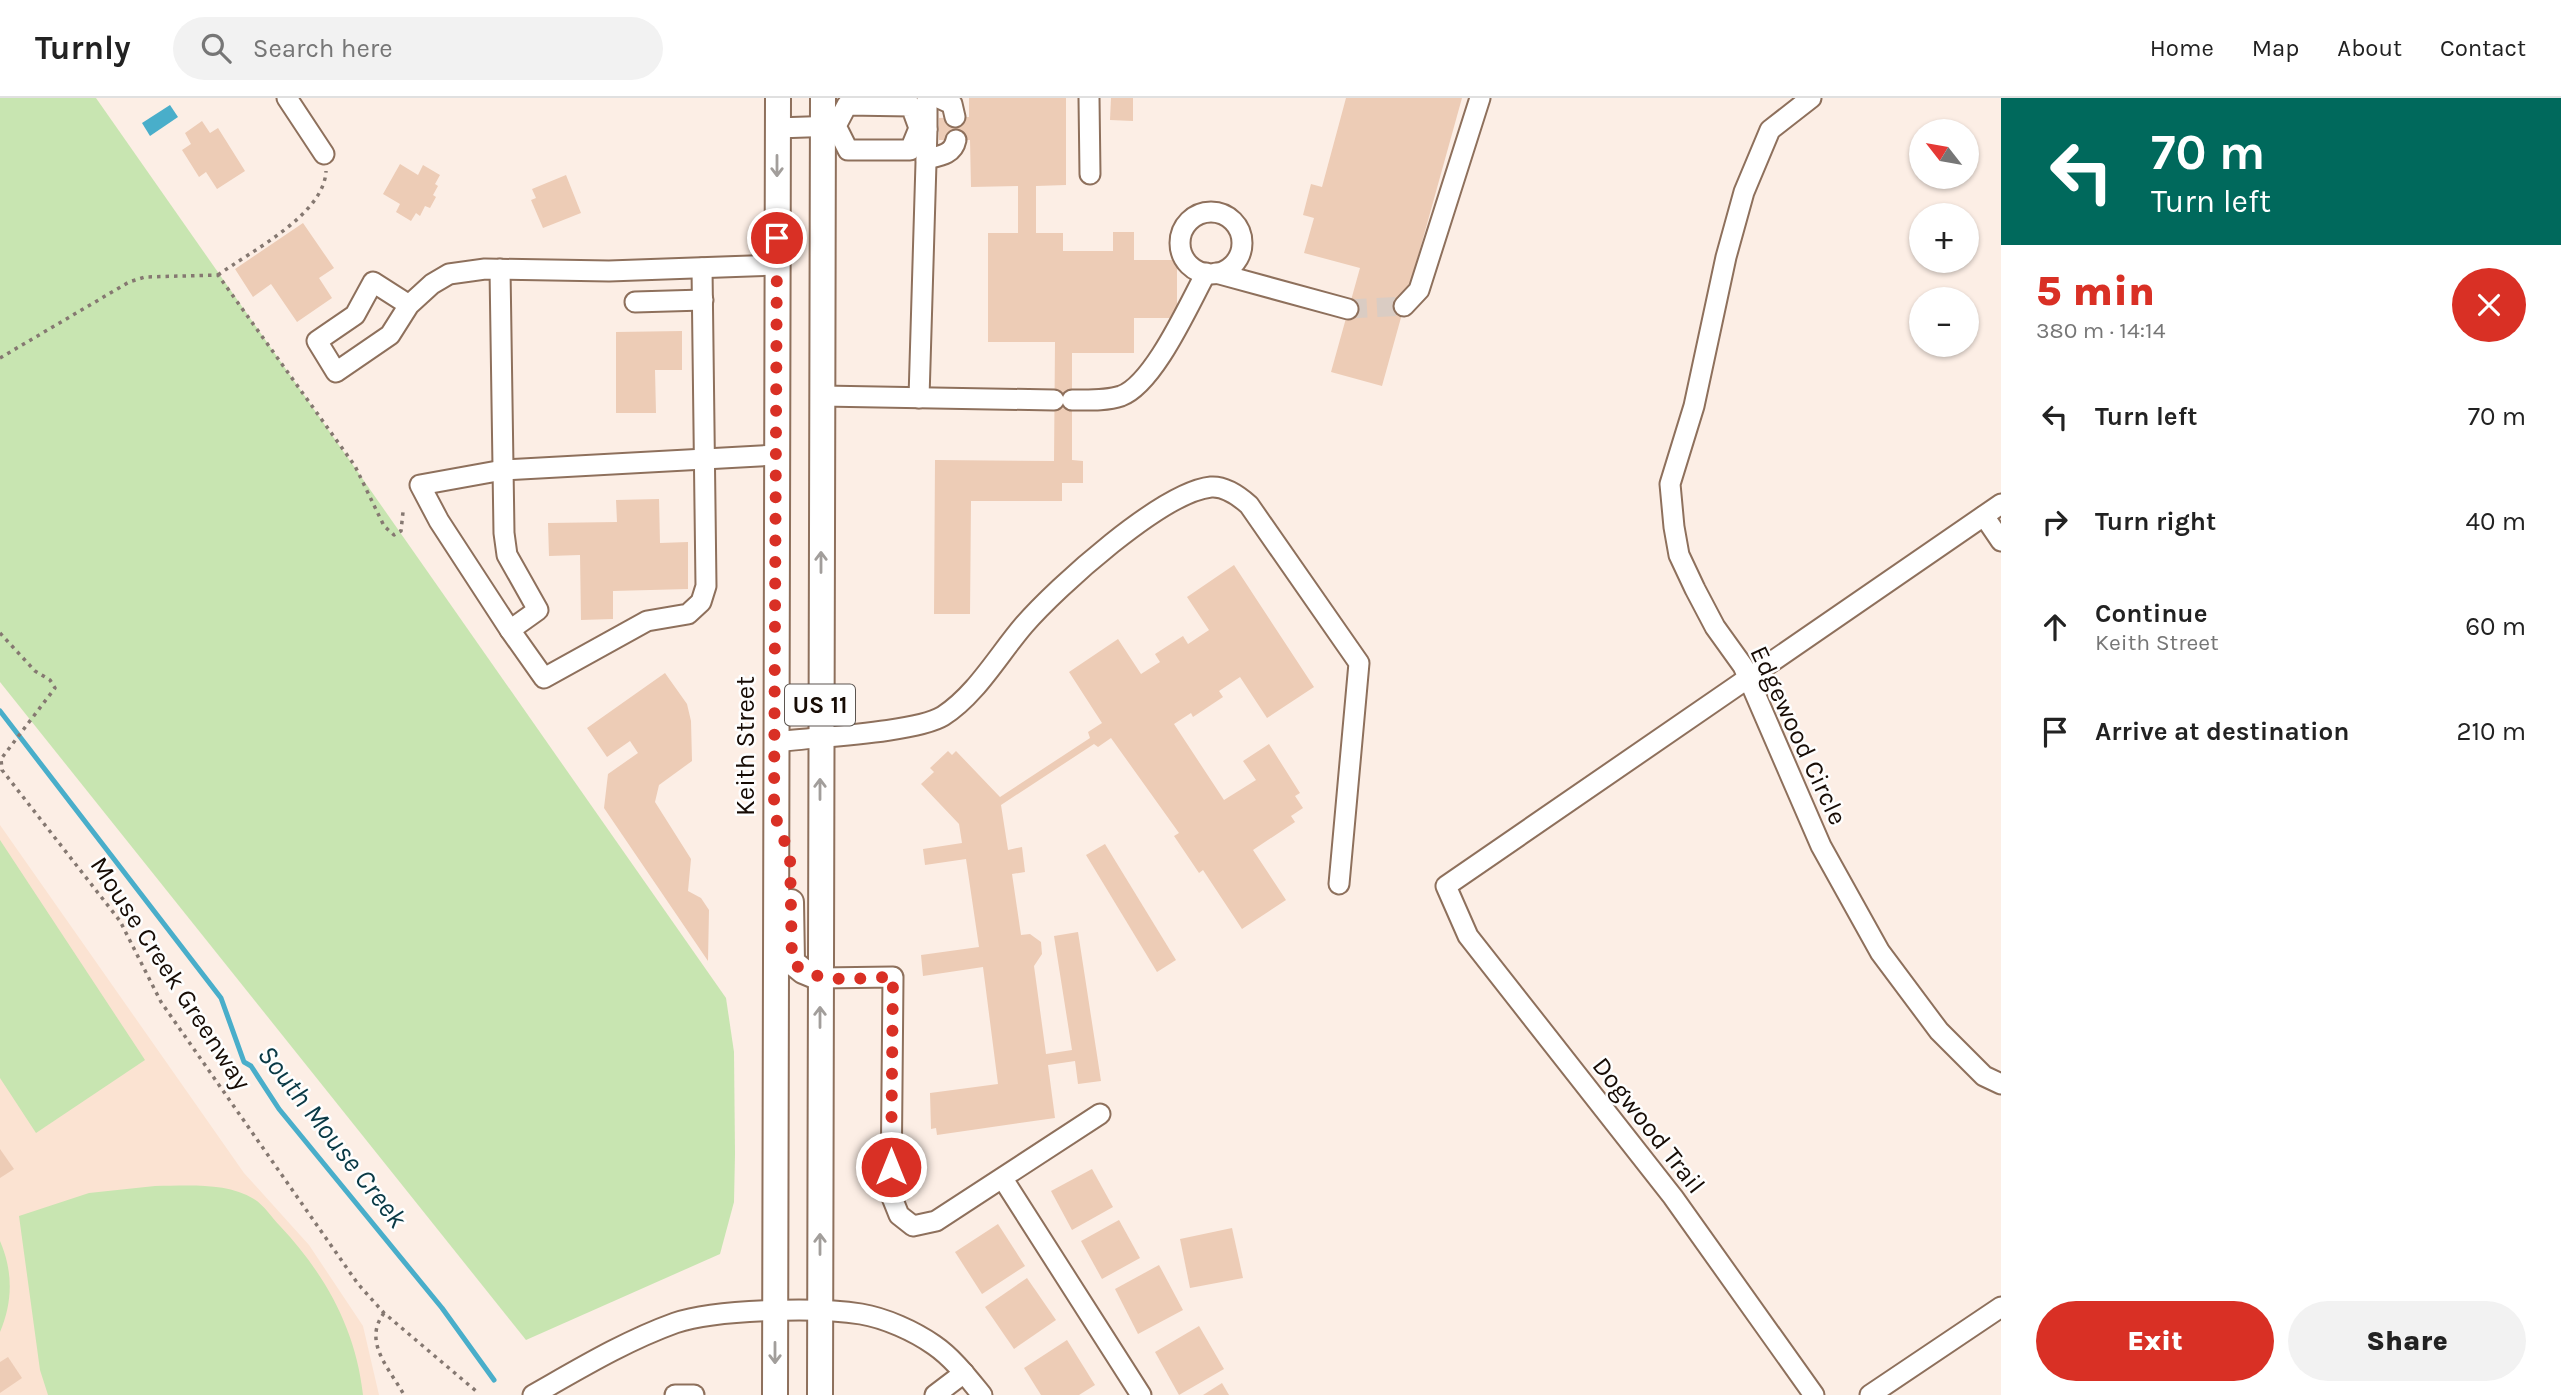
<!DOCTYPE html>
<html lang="en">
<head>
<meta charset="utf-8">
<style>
  body { margin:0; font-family:Karla,sans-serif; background:#f2f2f2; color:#222; height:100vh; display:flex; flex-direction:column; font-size:26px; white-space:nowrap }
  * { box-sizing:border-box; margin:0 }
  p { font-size:23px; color:#767676 }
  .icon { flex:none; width:38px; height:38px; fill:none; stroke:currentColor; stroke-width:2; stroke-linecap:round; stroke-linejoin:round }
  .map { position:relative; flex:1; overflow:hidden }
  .sheet { display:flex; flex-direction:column; background:#fff; width:560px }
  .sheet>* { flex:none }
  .hud { background:#00695c; color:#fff; overflow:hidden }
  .needle { width:46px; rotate:301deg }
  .tools { position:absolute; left:1909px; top:21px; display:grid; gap:14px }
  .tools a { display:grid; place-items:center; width:70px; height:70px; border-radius:50%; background:#fff; box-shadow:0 2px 5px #0004; font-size:35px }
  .pin { position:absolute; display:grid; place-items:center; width:60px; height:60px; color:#fff; margin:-30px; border:4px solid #fff; border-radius:50%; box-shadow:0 2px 7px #0007 }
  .me { position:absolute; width:77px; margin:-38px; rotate:0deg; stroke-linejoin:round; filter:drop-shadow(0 0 5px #0008) }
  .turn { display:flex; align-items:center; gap:24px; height:147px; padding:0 35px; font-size:32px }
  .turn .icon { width:91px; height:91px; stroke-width:2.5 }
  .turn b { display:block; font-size:49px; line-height:60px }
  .round { display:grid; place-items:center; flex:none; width:74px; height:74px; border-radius:37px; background:#f2f2f2 }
  .head { display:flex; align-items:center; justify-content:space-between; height:119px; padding:0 35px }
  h1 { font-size:42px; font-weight:800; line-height:52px; color:#d93025 }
  .action { display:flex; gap:14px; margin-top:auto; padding:14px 35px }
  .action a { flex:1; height:80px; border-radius:42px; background:#d93025; color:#fff; font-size:28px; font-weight:800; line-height:80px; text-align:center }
  .action a+a { background:#f2f2f2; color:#222 }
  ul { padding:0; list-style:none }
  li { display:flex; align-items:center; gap:21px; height:105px; padding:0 35px }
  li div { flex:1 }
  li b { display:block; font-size:26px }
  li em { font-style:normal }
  header { display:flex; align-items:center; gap:42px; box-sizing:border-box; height:98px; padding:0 35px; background:#fff; border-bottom:2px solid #e0e0e0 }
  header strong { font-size:33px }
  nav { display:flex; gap:38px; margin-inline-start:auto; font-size:24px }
  .search { width:490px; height:63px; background:#f2f2f2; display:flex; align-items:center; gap:18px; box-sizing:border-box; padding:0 24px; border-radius:38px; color:#767676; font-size:26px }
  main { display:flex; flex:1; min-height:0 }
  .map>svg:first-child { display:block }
  .built { fill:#fbe3d2 }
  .green { fill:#c8e5b1 }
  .water { fill:#49aeca }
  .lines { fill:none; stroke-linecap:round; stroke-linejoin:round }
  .stream { stroke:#49aeca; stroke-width:5 }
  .building { fill:#edccb6 }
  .minor-tunnel { stroke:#daccc3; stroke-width:19; stroke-dasharray:19 10; stroke-linecap:butt }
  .minor-casing { stroke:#8e705c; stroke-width:23 }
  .major-casing { stroke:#8e705c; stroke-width:28 }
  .path { stroke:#857871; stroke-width:3.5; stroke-dasharray:3.5 5; stroke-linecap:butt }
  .minor { stroke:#fff; stroke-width:19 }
  .major { stroke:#fff; stroke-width:24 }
  .oneway { stroke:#a29e9b }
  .route { stroke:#d93025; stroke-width:12; stroke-dasharray:0 21.6 }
  .labels { text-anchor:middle; stroke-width:5; stroke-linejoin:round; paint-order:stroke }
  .shield { fill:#fefefe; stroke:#5c5550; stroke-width:2 }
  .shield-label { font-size:24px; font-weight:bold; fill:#170c05 }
  .street-label { font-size:26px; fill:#170c05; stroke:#fefefe }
  .water-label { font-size:28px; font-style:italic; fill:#093945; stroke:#fefefe }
</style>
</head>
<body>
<header>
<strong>Turnly</strong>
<div class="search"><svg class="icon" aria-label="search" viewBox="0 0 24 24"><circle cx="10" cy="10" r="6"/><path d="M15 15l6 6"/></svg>Search here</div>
<nav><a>Home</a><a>Map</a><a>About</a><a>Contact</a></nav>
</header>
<main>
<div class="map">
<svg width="2001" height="1297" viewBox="0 0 2001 1297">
  <rect width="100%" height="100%" fill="#fceee5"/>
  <polygon class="built" points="0,727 244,1075 309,1147 363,1228 379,1297 0,1297"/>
  <g class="green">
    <polygon points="0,0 96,0 726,900 734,954 735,1056 734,1104 720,1156 526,1242 0,584"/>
    <polygon points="0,742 145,962 36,1035 0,980"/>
    <path d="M155,1088C187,1088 226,1084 254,1101C264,1107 272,1120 280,1128C325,1176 356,1231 363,1297H48L40,1272L19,1118L89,1095Z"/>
    <path d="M0,1143C13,1173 13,1203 0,1234Z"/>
  </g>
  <polygon class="water" points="170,7 178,19 150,38 142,25"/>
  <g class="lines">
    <polyline class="stream" points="0,613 221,900 244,964 251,968 279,1011 442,1210 494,1282"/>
  </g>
  <g class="building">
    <polygon points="969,0 1066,0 1066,87 1036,88 1036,135 1063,135 1063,153 1113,153 1113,134 1134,134 1134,162 1177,162 1177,220 1134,220 1134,255 1072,255 1072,362 1083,363 1083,385 1062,385 1062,403 971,403 970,516 934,516 935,362 1054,363 1055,244 988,244 988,135 1018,135 1018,88 971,89 970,42 939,42 939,20 969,19"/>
    <polygon points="1111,0 1133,0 1133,23 1110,22"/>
    <polygon points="1346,0 1462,0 1382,288 1331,274 1360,170 1304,155 1314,120 1303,117 1311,86 1322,89"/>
    <polygon points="202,23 210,35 218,30 245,73 217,91 206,74 199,79 182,52 191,46 185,35"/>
    <polygon points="400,66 418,77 423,67 440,77 435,86 438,88 433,97 436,99 430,110 425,108 420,118 416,115 411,123 396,114 400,106 383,96"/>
    <polygon points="566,77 581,115 543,130 531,102 536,100 532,91"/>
    <polygon points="303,125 334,170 319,180 332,200 297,224 271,186 253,199 235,171"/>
    <polygon points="682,233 682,272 655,272 656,315 616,315 616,234"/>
    <polygon points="659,401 660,445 688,444 688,491 613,493 613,521 581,522 580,457 549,458 548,425 617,424 616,402"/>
    <polygon points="1234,467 1314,589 1267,620 1240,579 1219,593 1223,599 1193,619 1191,615 1174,626 1224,702 1256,682 1243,663 1269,646 1300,695 1295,698 1303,710 1291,718 1295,724 1253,752 1286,802 1242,831 1203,772 1199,775 1174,738 1179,735 1111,640 1098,649 1094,646 1001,707 1008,752 1022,749 1025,774 1012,776 1021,837 1030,836 1041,844 1042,856 1034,868 1046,956 1072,952 1054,838 1078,834 1101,983 1078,986 1075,963 1048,967 1055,1020 937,1037 936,1030 931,1031 930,995 998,986 983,869 923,878 921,857 979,849 966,761 925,767 923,751 962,745 959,726 921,686 934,674 930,670 948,653 952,657 956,653 1000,699 1090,640 1088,634 1102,625 1069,574 1118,541 1141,576 1160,564 1155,556 1183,538 1188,546 1209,532 1187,499"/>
    <polygon points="665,575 687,606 691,623 692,663 659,687 655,704 691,761 688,793 701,800 709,812 708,863 604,710 608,676 638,655 630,643 607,659 587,630"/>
    <polygon points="1105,746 1176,862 1157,874 1086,757"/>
    <polygon points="0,1051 14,1071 0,1080"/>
    <polygon points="1092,1071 1113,1109 1072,1132 1051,1093"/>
    <polygon points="1119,1122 1140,1160 1102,1181 1081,1143"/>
    <polygon points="998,1126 1025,1168 982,1196 955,1154"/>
    <polygon points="1232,1130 1243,1180 1190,1190 1180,1141"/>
    <polygon points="1159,1167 1183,1212 1138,1236 1115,1191"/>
    <polygon points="1027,1180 1056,1222 1014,1251 985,1209"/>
    <polygon points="1199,1228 1224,1271 1179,1297 1155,1254"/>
    <polygon points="1067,1242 1095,1287 1079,1297 1041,1297 1024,1270"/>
    <polygon points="8,1259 22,1280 0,1295 0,1264"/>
    <polygon points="1222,1285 1229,1297 1203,1297"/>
  </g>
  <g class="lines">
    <polyline class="minor-tunnel" points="1348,211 1404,208"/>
    <defs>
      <g id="minor">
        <polyline points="287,0 324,56"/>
        <polyline points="939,0 952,6 955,19"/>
        <polyline points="1089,0 1090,76"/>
        <polyline points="1811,0 1770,32 1744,94 1726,159 1694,308 1670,386 1674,429 1679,457 1695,491 1715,529 1743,568 1821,748 1880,854 1939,933 1984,978 2001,986"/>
        <polygon points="847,7 911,8 919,30 910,52 848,52 836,28"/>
        <polyline points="777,30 836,28"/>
        <polyline points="920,30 927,31 927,0"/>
        <path d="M926,61C939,58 953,57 956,42"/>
        <circle cx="1211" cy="145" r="31"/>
        <polyline points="500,171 504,435 507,457 538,512 510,532 544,580 647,523 688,516 701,504 706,488 702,170"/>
        <polyline points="1216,175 1348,211"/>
        <polyline points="635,204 703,202"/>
        <polyline points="409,207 373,184 355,217 317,243 336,274 390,237 409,207 432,186 449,176 485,171 609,173 777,167"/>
        <polyline points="1404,208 1419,192 1480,0"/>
        <polyline points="822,298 1054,302"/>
        <polyline points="919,300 927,31"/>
        <path d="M1072,302C1088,302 1106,303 1121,298C1154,286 1189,206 1206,175"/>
        <polyline points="1984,418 2001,443"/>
        <polyline points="510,532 439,423 420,387 503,372 776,357"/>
        <path d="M775,644C813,639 915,635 943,618C976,597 999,556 1024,527C1057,489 1162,394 1211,389C1225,388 1239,398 1249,407L1359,565L1339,786"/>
        <polyline points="820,880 893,879 891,1097 899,1117 913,1128 936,1123 1100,1016"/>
        <polyline points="1003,1081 1141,1297"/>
        <path d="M533,1297C579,1271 625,1243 675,1225C716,1211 818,1209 861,1216C885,1220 914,1233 934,1247C953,1260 968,1280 982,1297"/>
        <polyline points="675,1297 694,1297"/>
        <polyline points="935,1297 964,1275"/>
        <polyline points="1814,1297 1673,1099 1468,838 1446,788 2001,406"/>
        <polyline points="1870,1297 2001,1209"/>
      </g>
      <g id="major">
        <polyline points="791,804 792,864 803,873 820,880"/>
        <polyline points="775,1297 778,0"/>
        <polyline points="820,1297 823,0"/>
      </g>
    </defs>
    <use href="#minor" class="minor-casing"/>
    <use href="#major" class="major-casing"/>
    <g class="path">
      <path d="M218,177C251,153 324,117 326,73"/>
      <polyline points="0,260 129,184 145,179 218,177 355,368 384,428 394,437 401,433 403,414"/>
      <polyline points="0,535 35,573 50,582 55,590 1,661 2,672 120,823 161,904 358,1186 384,1215 476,1293"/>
      <path d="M384,1215C362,1244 390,1271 404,1297"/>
    </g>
    <use href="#minor" class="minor"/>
    <use href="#major" class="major"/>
  </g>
  <defs><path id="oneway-shaft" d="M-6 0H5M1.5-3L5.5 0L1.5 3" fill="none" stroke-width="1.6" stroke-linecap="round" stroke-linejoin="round" transform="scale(1.75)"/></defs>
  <g class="oneway">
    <use href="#oneway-shaft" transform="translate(777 68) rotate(90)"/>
    <use href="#oneway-shaft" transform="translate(821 464) rotate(-90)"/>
    <use href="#oneway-shaft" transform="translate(820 691) rotate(-90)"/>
    <use href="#oneway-shaft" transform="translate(820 919) rotate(-90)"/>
    <use href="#oneway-shaft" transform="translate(820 1146) rotate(-90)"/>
    <use href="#oneway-shaft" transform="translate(775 1255) rotate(90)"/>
  </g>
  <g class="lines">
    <path class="route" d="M777,140L774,715L790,758L792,864C819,889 859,879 893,879L891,1069"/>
  </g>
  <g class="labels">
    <rect class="shield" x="785" y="586.5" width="70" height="41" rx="5"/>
    <g class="shield-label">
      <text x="820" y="615">US 11</text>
    </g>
    <g class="street-label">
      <text transform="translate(1799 637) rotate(65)" y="9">Edgewood Circle</text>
      <text transform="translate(745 648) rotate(-90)" y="9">Keith Street</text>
      <text transform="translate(171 875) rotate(57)" y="9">Mouse Creek Greenway</text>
      <text transform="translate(1649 1027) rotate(52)" y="9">Dogwood Trail</text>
    </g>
    <g class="water-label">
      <text transform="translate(333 1038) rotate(52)" y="10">South Mouse Creek</text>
    </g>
  </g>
</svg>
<div class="tools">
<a><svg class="needle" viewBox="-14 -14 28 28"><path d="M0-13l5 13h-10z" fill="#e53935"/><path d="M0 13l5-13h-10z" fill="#767676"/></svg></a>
<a>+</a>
<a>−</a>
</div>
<div class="pin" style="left:777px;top:140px;background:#d93025"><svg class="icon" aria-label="arrive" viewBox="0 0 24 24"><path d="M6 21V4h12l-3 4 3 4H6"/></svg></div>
<svg class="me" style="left:891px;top:1069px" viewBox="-20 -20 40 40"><circle r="17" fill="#d93025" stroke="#fff" stroke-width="3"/><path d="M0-11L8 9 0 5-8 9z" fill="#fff"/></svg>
</div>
<section class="sheet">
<div class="hud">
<div class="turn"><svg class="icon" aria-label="left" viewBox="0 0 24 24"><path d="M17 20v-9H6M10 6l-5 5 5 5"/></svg><div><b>70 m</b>Turn left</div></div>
</div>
<div class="head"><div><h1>5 min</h1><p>380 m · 14:14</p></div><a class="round" style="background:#d93025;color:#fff"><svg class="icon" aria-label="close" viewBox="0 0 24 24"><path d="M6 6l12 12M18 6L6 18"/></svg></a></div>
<ul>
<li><svg class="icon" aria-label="left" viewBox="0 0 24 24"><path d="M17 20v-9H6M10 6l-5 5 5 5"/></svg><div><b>Turn left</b></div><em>70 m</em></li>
<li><svg class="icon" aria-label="right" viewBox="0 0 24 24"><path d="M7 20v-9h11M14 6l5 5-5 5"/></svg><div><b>Turn right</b></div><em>40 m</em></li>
<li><svg class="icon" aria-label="ahead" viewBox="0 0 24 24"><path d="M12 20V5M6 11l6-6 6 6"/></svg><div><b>Continue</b><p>Keith Street</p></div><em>60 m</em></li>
<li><svg class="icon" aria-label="arrive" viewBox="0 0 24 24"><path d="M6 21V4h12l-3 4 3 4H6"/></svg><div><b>Arrive at destination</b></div><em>210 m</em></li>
</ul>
<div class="action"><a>Exit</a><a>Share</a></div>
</section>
</main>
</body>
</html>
